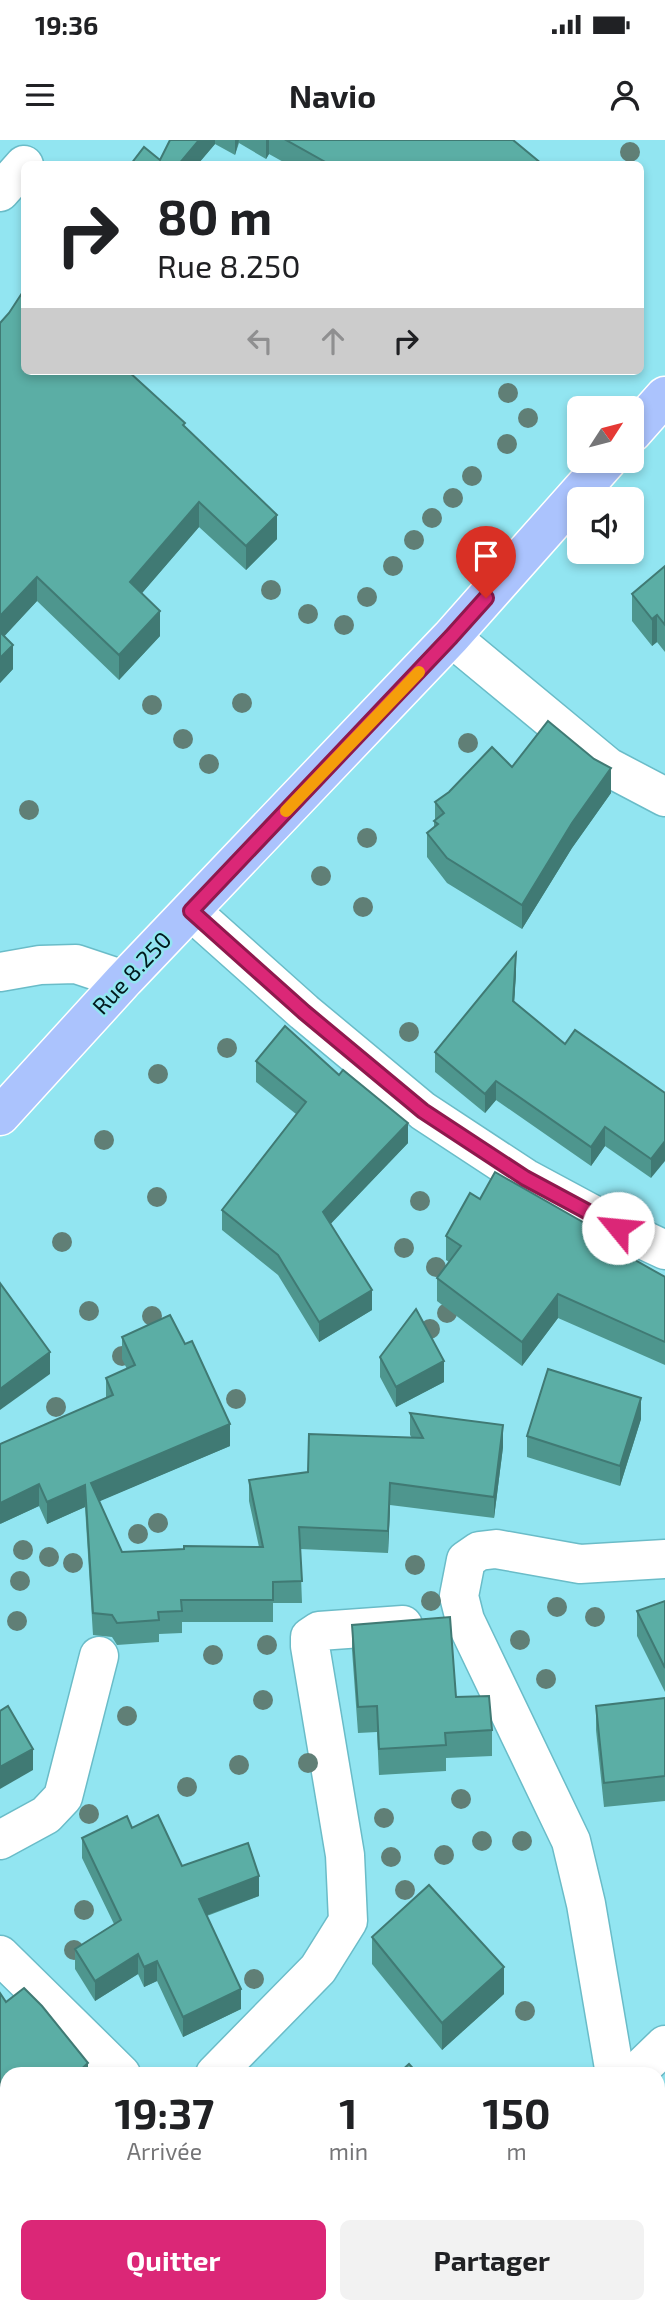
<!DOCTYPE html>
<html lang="fr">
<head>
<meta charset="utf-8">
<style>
  body { margin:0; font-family:"Exo 2",sans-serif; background:#f2f2f2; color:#202124; height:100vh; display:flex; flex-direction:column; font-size:26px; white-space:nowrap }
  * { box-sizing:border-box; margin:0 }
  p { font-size:23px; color:#757577 }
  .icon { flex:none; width:38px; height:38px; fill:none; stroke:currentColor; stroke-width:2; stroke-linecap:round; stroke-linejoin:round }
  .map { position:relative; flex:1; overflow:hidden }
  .drawer { position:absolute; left:0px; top:1927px; width:665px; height:247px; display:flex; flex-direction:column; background:#fff; border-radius:21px 21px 0 0; box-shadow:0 4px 10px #0003 }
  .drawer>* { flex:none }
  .top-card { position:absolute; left:21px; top:21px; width:623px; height:214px; border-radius:10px; box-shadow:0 4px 10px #0003; background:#fff; color:#202124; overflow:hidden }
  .needle { width:46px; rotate:54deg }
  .controls { position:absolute; left:567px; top:256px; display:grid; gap:14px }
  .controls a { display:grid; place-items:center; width:77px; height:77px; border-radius:10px; background:#fff; box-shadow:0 4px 10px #0003; font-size:35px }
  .pin { position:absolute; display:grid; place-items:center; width:60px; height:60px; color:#fff; margin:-72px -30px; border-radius:50% 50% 50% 0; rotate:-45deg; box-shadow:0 0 7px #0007 }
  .pin .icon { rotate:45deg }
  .me { position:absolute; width:77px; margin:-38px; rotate:298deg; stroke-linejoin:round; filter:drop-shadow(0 0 5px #0008) }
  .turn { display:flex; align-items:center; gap:24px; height:147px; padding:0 21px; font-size:32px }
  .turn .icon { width:91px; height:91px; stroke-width:2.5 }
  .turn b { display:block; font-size:49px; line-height:60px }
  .lanes { display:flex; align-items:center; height:66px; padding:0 21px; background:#0003; justify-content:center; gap:35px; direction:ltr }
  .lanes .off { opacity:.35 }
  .eta { display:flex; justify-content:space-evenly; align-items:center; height:119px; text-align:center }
  .eta b { font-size:42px; font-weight:700; line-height:49px }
  .cta { display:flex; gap:14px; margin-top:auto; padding:14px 21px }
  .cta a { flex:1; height:80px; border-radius:10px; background:#db2777; color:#fff; font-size:28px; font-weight:700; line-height:80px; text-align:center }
  .cta a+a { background:#f2f2f2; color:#202124 }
  .status { display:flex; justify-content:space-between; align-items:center; height:49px; padding:0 35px; background:#fff; direction:ltr }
  .status svg { height:19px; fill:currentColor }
  header { display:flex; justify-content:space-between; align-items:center; height:91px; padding:0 21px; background:#fff; font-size:32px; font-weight:700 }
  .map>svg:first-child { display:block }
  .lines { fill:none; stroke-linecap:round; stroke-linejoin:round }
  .street-casing { stroke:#6abcc8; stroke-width:41 }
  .highway-casing { stroke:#fff; stroke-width:41 }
  .street { stroke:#fff; stroke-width:38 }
  .highway { stroke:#abc3fd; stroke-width:38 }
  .tree { fill:#607f76 }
  .wall { fill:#4e968e }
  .shaded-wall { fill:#407a74 }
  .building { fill:#5baea5; stroke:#407a74; stroke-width:2 }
  .route-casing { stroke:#8e194d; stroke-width:18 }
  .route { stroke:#db2777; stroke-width:12 }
  .slow { stroke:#f59e0b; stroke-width:12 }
  .labels { text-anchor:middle; stroke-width:5; stroke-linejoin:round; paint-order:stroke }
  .street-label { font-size:23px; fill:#011a1d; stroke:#92e5f1 }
</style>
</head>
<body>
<div class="status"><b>19:36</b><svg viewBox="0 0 49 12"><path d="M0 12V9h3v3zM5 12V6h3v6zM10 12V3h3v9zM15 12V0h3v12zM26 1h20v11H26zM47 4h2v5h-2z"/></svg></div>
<header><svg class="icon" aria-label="menu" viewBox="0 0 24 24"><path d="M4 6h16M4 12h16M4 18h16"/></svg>Navio<svg class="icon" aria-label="person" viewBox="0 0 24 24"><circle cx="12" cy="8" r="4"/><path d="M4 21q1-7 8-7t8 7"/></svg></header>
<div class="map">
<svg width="665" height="2172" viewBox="0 0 665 2172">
  <rect width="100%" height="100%" fill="#92e5f1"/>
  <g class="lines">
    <defs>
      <g id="street">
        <polyline points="0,52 24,25"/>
        <polyline points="451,497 608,627 665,657"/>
        <polyline points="191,771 304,872 423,971 525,1038 618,1088 665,1110"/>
        <polyline points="0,832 40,825 76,824 124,840"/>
        <polyline points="0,1700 46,1675 63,1657 99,1516"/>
        <polyline points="0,1815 121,1934"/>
        <polyline points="215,1934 318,1829 348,1781 345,1715 310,1506 310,1497 319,1491 403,1485"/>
        <polyline points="615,1934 586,1764 571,1701 465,1480 459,1456 466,1420 479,1411 496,1409 580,1424 665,1419"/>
        <polyline points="635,1934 665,1905"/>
        <polyline points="0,2093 7,2086"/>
        <polyline points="379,2172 385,2166"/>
      </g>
      <g id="highway">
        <polyline points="632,293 665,256"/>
        <polyline points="0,976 124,840 451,497 608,320"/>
      </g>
    </defs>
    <use href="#street" class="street-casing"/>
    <use href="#highway" class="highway-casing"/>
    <use href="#street" class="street"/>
    <use href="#highway" class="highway"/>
  </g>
  <g class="tree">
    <circle cx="630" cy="12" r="10"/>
    <circle cx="508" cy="253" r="10"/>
    <circle cx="528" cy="278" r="10"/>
    <circle cx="507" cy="304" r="10"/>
    <circle cx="472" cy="336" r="10"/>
    <circle cx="453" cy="358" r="10"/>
    <circle cx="432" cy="378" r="10"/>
    <circle cx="414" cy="400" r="10"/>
    <circle cx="393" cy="426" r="10"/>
    <circle cx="271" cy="450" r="10"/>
    <circle cx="367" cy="457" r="10"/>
    <circle cx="308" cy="474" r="10"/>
    <circle cx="344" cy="485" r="10"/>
    <circle cx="242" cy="563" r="10"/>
    <circle cx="152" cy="565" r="10"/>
    <circle cx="183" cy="599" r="10"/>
    <circle cx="468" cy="603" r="10"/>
    <circle cx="209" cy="624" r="10"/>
    <circle cx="29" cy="670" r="10"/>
    <circle cx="367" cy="698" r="10"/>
    <circle cx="321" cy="736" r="10"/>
    <circle cx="363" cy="767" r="10"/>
    <circle cx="409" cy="892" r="10"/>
    <circle cx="227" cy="908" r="10"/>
    <circle cx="158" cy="934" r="10"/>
    <circle cx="104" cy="1000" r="10"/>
    <circle cx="157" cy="1057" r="10"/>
    <circle cx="420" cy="1061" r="10"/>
    <circle cx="62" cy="1102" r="10"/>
    <circle cx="404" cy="1108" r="10"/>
    <circle cx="436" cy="1127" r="10"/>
    <circle cx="89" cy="1171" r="10"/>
    <circle cx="447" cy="1173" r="10"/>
    <circle cx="152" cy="1176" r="10"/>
    <circle cx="430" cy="1189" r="10"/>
    <circle cx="122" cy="1216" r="10"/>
    <circle cx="236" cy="1259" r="10"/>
    <circle cx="56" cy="1267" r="10"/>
    <circle cx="158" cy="1383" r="10"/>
    <circle cx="138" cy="1394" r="10"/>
    <circle cx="23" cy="1410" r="10"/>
    <circle cx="49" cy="1417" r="10"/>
    <circle cx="73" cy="1423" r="10"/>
    <circle cx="415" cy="1425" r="10"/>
    <circle cx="20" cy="1441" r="10"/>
    <circle cx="431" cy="1461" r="10"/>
    <circle cx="557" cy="1467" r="10"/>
    <circle cx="595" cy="1477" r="10"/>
    <circle cx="17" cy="1481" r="10"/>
    <circle cx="520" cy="1500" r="10"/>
    <circle cx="267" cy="1505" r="10"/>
    <circle cx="213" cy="1515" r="10"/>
    <circle cx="546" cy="1539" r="10"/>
    <circle cx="263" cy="1560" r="10"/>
    <circle cx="127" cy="1576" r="10"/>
    <circle cx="308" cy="1623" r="10"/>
    <circle cx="239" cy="1625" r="10"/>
    <circle cx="187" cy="1647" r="10"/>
    <circle cx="461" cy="1659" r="10"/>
    <circle cx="89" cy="1674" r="10"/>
    <circle cx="384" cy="1678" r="10"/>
    <circle cx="482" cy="1701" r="10"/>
    <circle cx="522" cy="1701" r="10"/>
    <circle cx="444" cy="1715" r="10"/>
    <circle cx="391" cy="1717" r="10"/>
    <circle cx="405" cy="1750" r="10"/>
    <circle cx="84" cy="1770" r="10"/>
    <circle cx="74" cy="1810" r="10"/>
    <circle cx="254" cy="1839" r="10"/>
    <circle cx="525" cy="1871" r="10"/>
  </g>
  <g class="wall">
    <polygon points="170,0 513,0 542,24 287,24 269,14 266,19 239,3 235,15 215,4 198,24 131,24 160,20"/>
    <polygon points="0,183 185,288 277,399 246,430 199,387 142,453 160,496 119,540 37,461 4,496 13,529 0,543"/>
    <polygon points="665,426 665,512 657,502 652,506 632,481 632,454"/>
    <polygon points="512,627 611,653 572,708 522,789 447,743 427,717 427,693 434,687 434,681 435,680 435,662"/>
    <polygon points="516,833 514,862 565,904 665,953 651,1038 605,1006 591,1026 496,960 485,973 435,932 435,912"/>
    <polygon points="256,921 339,935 408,1003 330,1084 372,1170 319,1202 278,1135 222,1090 222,1070 296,974 256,942"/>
    <polygon points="480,1059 602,1101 665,1137 665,1225 558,1178 522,1226 437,1161 437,1138 449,1122 446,1120 446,1096"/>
    <polygon points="122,1197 230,1306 99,1361 122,1412 259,1407 249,1361 249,1340 308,1332 412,1298 410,1295 410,1273 503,1307 494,1378 390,1365 388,1413 300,1409 302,1463 273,1463 273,1482 182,1482 182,1493 159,1494 159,1502 117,1505 112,1497 93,1495 85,1367 47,1384 39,1366 0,1384 106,1258 106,1238 127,1229 122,1219"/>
    <polygon points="380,1217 444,1242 396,1267 380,1237"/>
    <polygon points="641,1279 620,1346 527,1317 527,1296"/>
    <polygon points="665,1461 665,1552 637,1496 637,1471"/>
    <polygon points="352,1485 456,1557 492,1590 492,1616 446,1618 446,1631 379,1635 377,1592 358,1593 352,1510"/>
    <polygon points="665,1558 665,1661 604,1667 596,1590 596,1566"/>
    <polygon points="132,1688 182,1726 259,1756 207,1776 241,1869 183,1897 157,1841 144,1847 138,1834 95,1861 75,1829 75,1809 114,1784 82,1718 82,1698"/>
    <polygon points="372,1797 504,1854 442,1910 372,1824"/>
    <polygon points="98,2166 161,2166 157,2172 98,2172"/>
    <polygon points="189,2166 327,2166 332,2172 194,2172"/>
    <polygon points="443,2166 640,2166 645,2172 495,2172 492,2168 488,2172 449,2172"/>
  </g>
  <g class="shaded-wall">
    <polygon points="199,0 215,0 215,4 198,24 179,24"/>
    <polygon points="235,0 239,0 235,15"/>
    <polygon points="266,0 269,0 269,14 266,19"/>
    <polygon points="199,362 199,387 130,467 130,442"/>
    <polygon points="277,375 277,399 246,430 246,406"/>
    <polygon points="37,437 37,461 0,501 0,476"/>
    <polygon points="160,471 160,496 119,540 119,515"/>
    <polygon points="657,475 657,502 652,506 652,479"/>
    <polygon points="13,505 13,529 0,543 0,518"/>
    <polygon points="611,628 611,653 572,708 522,789 522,765 572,683"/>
    <polygon points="516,813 516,833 513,880 513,861"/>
    <polygon points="496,941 496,960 485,973 485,954"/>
    <polygon points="408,983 408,1003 323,1092 323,1072"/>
    <polygon points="605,987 605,1006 591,1026 591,1007"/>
    <polygon points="665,1001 665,1021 651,1038 651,1019"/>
    <polygon points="372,1150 372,1170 319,1202 319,1182"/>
    <polygon points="558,1154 558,1178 522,1226 522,1202"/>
    <polygon points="50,1212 50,1234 0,1270 0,1249"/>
    <polygon points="444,1221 444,1242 396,1267 396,1247"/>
    <polygon points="641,1258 641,1279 620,1346 620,1326"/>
    <polygon points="230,1284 230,1306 91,1365 91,1343"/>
    <polygon points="503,1285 503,1307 494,1378 494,1357"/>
    <polygon points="390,1343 390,1365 388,1413 388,1391"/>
    <polygon points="39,1344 39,1366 0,1384 0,1363"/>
    <polygon points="85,1345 85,1367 47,1384 47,1362"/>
    <polygon points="33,1609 33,1630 0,1649 0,1627"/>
    <polygon points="259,1736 259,1756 199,1778 199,1759"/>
    <polygon points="138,1814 138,1834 95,1861 95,1841"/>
    <polygon points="157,1821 157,1841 144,1847 144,1827"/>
    <polygon points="504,1827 504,1854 442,1910 442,1883"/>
    <polygon points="241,1849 241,1869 183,1897 183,1877"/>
    <polygon points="88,1923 88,1934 76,1934"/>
    <polygon points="7,1983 7,2004 0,2010 0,1988"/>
    <polygon points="665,2095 665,2119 658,2125 658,2101"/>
    <polygon points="141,2166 161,2166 157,2172 137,2172"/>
    <polygon points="468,2166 492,2166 492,2168 488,2172 467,2172"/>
  </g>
  <g class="building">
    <polygon points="170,0 199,0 179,24 131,24 144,7 160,20"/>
    <polygon points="286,0 513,0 542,24 329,24"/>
    <polygon points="24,150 24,231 128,231 185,283 183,285 277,375 246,406 199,362 130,442 160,471 119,515 37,437 0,476 0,183 9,173"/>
    <polygon points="665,426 665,485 657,475 652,479 632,454"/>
    <polygon points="0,492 13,505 0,518"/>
    <polygon points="548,581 594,619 611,628 572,683 522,765 447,718 427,693 438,684 434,681 444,673 435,662 449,652 492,607 512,627"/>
    <polygon points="516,813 513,861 565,904 575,890 665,953 665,1001 651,1019 605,987 591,1007 496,941 485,954 435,912"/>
    <polygon points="285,886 339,935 343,930 408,983 323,1072 372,1150 319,1182 278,1115 222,1070 306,962 256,921"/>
    <polygon points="495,1032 602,1093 598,1099 665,1137 665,1202 558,1154 522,1202 437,1138 461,1106 446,1096 470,1053 480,1059"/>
    <polygon points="0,1143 50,1212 0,1249"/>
    <polygon points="416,1169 444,1221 396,1247 380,1217"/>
    <polygon points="170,1175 185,1204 192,1201 230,1284 91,1343 122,1412 184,1409 184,1406 263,1407 249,1340 308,1332 309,1294 423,1298 410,1273 503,1285 494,1357 390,1343 388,1391 299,1387 302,1441 273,1442 273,1460 181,1460 182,1471 158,1472 159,1480 117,1483 112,1475 93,1473 85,1345 47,1362 39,1344 0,1363 0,1304 113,1255 106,1238 135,1225 122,1197"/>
    <polygon points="548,1229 641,1258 620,1326 527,1296"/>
    <polygon points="665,1461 665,1528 637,1471"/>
    <polygon points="450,1477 456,1557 489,1556 492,1590 445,1593 446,1605 379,1609 377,1566 358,1567 352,1485"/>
    <polygon points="665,1558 665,1636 604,1643 596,1566"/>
    <polygon points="8,1566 33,1609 0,1627 0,1571"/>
    <polygon points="158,1675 182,1726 248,1703 259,1736 199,1759 241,1849 183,1877 157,1821 144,1827 138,1814 95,1841 75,1809 121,1780 82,1698 127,1676 132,1688"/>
    <polygon points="429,1745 504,1827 442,1883 372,1797"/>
    <polygon points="24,1848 42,1866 88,1923 76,1934 7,1934 7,1983 0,1988 0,1853 6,1862"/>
    <polygon points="409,1924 418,1934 398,1934"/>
    <polygon points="658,2013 665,2021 665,2095 658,2101"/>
    <polygon points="104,2166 141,2166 137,2172 111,2172"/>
    <polygon points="211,2166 327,2166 332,2172 216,2172"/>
    <polygon points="512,2166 640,2166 645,2172 517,2172"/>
  </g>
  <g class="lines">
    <defs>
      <polyline id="route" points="486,458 451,497 191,771 304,872 423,971 525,1038 618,1088"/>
    </defs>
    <use href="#route" class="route-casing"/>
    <use href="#route" class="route"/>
    <polyline class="slow" points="286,671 419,532"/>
  </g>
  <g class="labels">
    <g class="street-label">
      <text transform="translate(132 833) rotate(-47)" y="8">Rue 8.250</text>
    </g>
  </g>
</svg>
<div class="controls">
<a><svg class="needle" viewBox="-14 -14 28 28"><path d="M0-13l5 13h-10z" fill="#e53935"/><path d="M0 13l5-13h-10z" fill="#757577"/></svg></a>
<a><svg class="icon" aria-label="sound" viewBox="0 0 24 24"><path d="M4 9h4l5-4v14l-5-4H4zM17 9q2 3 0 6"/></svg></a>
</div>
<div class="pin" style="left:486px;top:458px;background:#d93025"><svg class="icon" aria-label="arrive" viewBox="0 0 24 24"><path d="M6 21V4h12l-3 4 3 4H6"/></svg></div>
<svg class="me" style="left:618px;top:1088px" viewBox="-20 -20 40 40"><circle r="19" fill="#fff"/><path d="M0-13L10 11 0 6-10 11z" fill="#db2777"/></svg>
<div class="top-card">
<div class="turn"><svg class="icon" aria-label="right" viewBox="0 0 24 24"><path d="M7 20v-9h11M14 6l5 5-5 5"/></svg><div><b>80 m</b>Rue 8.250</div></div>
<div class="lanes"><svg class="icon off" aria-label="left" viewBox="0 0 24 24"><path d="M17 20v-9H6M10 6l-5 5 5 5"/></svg><svg class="icon off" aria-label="ahead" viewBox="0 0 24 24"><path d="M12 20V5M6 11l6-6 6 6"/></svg><svg class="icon" aria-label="right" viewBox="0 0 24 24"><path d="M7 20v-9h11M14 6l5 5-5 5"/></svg></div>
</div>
<section class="drawer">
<div class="eta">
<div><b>19:37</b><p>Arrivée</p></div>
<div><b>1</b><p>min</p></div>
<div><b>150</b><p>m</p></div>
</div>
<div class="cta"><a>Quitter</a><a>Partager</a></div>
</section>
</div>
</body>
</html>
